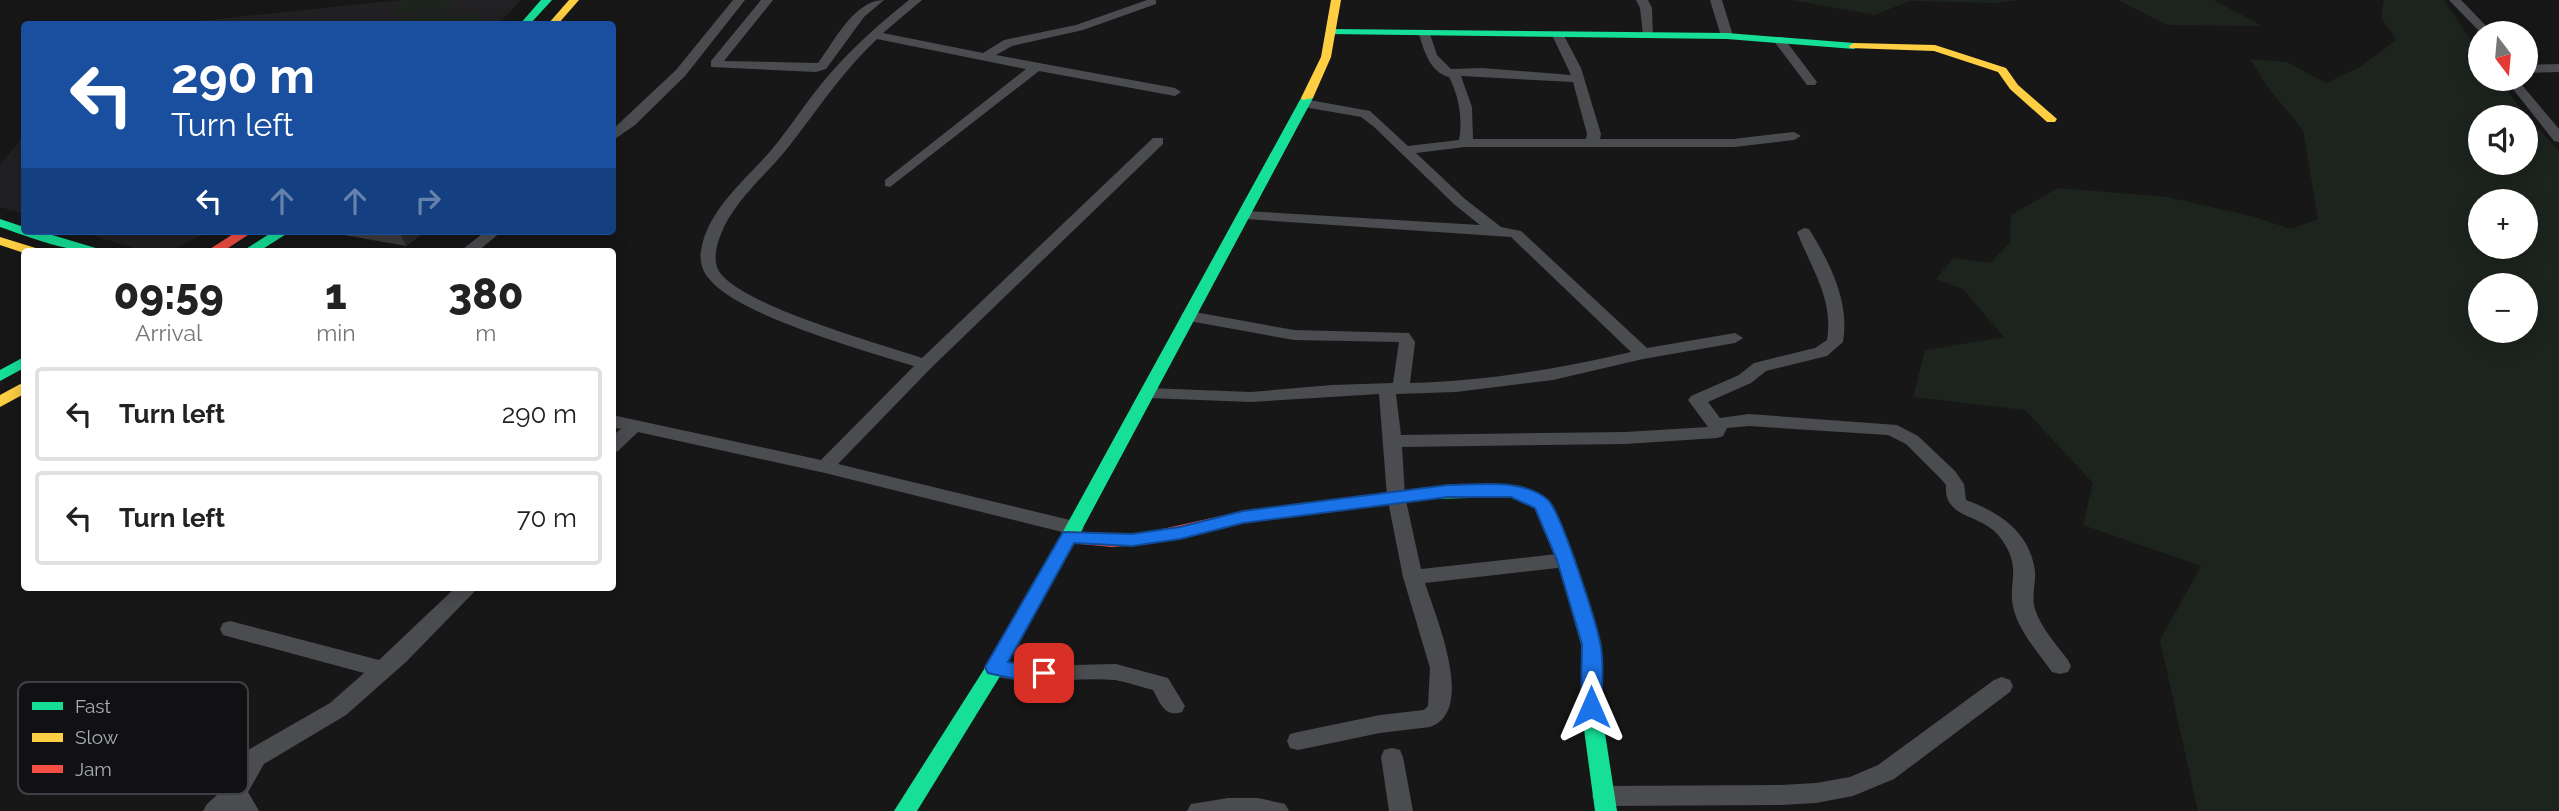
<!DOCTYPE html>
<html lang="en">
<head>
<meta charset="utf-8">
<style>
  body { margin:0; font-family:Raleway,sans-serif; background:#f2f2f2; color:#222; height:100vh; display:flex; flex-direction:column; font-size:26px; white-space:nowrap }
  * { box-sizing:border-box; margin:0 }
  p { font-size:23px; color:#767676 }
  .icon { flex:none; width:38px; height:38px; fill:none; stroke:currentColor; stroke-width:2; stroke-linecap:round; stroke-linejoin:round }
  .map { position:relative; flex:1; overflow:hidden }
  .sheet { position:absolute; left:21px; top:248px; width:595px; height:343px; display:flex; flex-direction:column; background:#fff; border-radius:7px; box-shadow:0 4px 18px #0003 }
  .sheet>* { flex:none }
  .guide { position:absolute; left:21px; top:21px; width:595px; height:214px; border-radius:7px; box-shadow:0 4px 18px #0003; background:#1a4fa0; color:#fff; overflow:hidden }
  .needle { width:46px; rotate:164deg }
  .controls { position:absolute; left:2468px; top:21px; display:grid; gap:14px }
  .controls a { display:grid; place-items:center; width:70px; height:70px; border-radius:50%; background:#fff; box-shadow:0 4px 18px #0003; font-size:35px }
  .pin { position:absolute; display:grid; place-items:center; width:60px; height:60px; color:#fff; margin:-30px; border-radius:14px; box-shadow:0 4px 10px #0006 }
  .me { position:absolute; width:77px; margin:-38px; rotate:0deg; stroke-linejoin:round; filter:drop-shadow(0 0 5px #0008) }
  .turn { display:flex; align-items:center; gap:24px; height:147px; padding:0 35px; font-size:32px }
  .turn .icon { width:91px; height:91px; stroke-width:2.5 }
  .turn b { display:block; font-size:49px; line-height:60px }
  .lanes { display:flex; align-items:center; height:66px; padding:0 35px; background:#0003; justify-content:center; gap:35px; direction:ltr }
  .lanes .off { opacity:.35 }
  .eta { display:flex; justify-content:space-evenly; align-items:center; height:119px; text-align:center }
  .eta b { font-size:42px; font-weight:800; line-height:49px }
  ul { padding:0; list-style:none }
  li { display:flex; align-items:center; gap:21px; height:94px; margin:0 14px 10px; padding:0 21px; border:4px solid #e0e0e0; border-radius:7px }
  li div { flex:1 }
  li b { display:block; font-size:26px }
  li em { font-style:normal }
  .map>svg:first-child { display:block }
  .built { fill:#212123 }
  .green { fill:#1d241e; fill-rule:evenodd }
  .lines { fill:none; stroke-linecap:round; stroke-linejoin:round }
  .street { fill:#4b4c50; fill-rule:evenodd }
  .fast { fill:#16e098; fill-rule:evenodd }
  .slow { fill:#ffcf43; fill-rule:evenodd }
  .jam { fill:#f24e42; fill-rule:evenodd }
  .wall { fill:#3d3d3f }
  .shaded-wall { fill:#29292a }
  .route { fill:#1a73e8; stroke:#114b97; stroke-width:2 }
  .key { fill:#111113; stroke:#3e4045; stroke-width:2 }
  .key-label { font-size:19px; fill:#a8adb8 }
</style>
</head>
<body>
<div class="map">
<svg width="2559" height="811" viewBox="0 0 2559 811">
  <rect width="100%" height="100%" fill="#171717"/>
  <g class="built">
    <polygon points="400,0 521,0 499,24 169,24"/>
    <polygon points="24,135 24,214 0,207 0,165"/>
    <polygon points="79,231 209,231 180,246 155,252 139,250"/>
  </g>
  <g class="green">
    <polygon points="453,0 450,9 393,15 399,1"/>
    <polygon points="1792,0 2020,0 1997,3 1910,1 1874,15"/>
    <polygon points="2118,0 2214,0 2262,26 2167,25"/>
    <path d="M2384,0H2444L2480,54V79H2498L2529,119L2559,151V811H2198L2160,640L2201,566L2083,525L2093,483L2025,410L1913,397L1925,350L2004,337L1963,289L1936,279L1953,258L1990,263L2010,243L2011,215L2058,188L2167,197L2255,217L2291,229L2318,219L2303,130L2266,85L2250,59L2287,62L2326,83L2360,67L2396,40L2381,17ZM2525,117V163H2480V117ZM2525,201V247H2480V201ZM2525,285V331H2480V285Z"/>
    <polygon points="483,14 471,24 402,24 413,15"/>
  </g>
  <g class="lines">
    <g class="street">
      <polygon points="733,0 745,0 685,76 635,125 612,141 612,130 676,70"/>
      <path d="M761,0H773L724,61L818,63C834,42 854,0 884,0L864,17L826,69L816,72L711,67V61Z"/>
      <path d="M909,0H922L883,33L983,53L1004,40L1076,25L1147,0H1156V4L1083,30L1012,46L996,55L1175,88L1181,92L1175,96L1039,71L890,187L885,186V180L1026,69L877,39C841,73 816,112 786,150C764,177 734,201 721,234C716,246 712,263 721,274C749,308 877,343 922,358L1153,138H1163V144L931,368L838,464L1074,521L1081,523L1084,528L1081,533L1074,535L825,473L638,432L618,451L612,453V436L621,429L612,427V415L821,460L914,366C864,350 742,317 710,280C703,273 699,261 701,251C707,209 748,178 773,148C792,125 808,99 828,76C852,48 880,23 909,0Z"/>
      <polygon points="1636,0 1648,0 1652,8 1653,38 1643,35 1640,8"/>
      <polygon points="1710,0 1722,0 1733,36 1731,39 1721,36"/>
      <polygon points="2449,0 2461,0 2493,33 2481,33"/>
      <path d="M1421,31H1429L1437,55L1451,69L1482,68L1571,75L1552,35L1562,32L1581,68L1601,134L1600,139H1733L1794,132L1801,136L1794,140L1734,147H1465L1416,153L1465,199L1501,227L1521,231L1647,348L1735,333L1743,338L1735,343L1643,359L1553,380L1456,392L1396,394L1401,435L1625,432L1708,427L1688,400L1691,396L1739,375L1754,363L1815,348L1827,340C1834,299 1811,268 1797,232L1804,228L1809,229C1830,263 1850,302 1843,342L1827,356L1766,371L1751,383L1708,402L1720,418L1749,414L1897,425L1918,436L1955,471L1964,484L1966,500C1999,512 2030,532 2035,571C2036,584 2031,597 2035,609C2041,628 2056,644 2068,660L2071,666L2068,672L2060,674L2052,672C2038,652 2019,632 2013,607C2008,581 2022,569 2002,540C1984,512 1943,521 1946,485L1941,479L1906,444L1888,435L1749,426L1727,428L1723,436L1717,438L1625,444L1402,447L1405,496L1421,569L1566,553L1573,555L1576,560L1573,565L1566,567L1425,583C1435,615 1477,711 1430,727L1380,733L1298,750L1290,748L1287,741L1290,734L1298,732L1380,715L1424,710L1428,706L1430,668L1403,577L1387,496L1379,394L1251,402L1148,398L1139,393L1148,388L1251,392L1332,385L1393,383L1399,342L1294,340L1189,321L1183,319L1181,316L1183,313L1189,311L1294,330L1409,333L1415,342L1410,383C1486,381 1558,369 1631,352L1511,237L1246,219L1239,215L1246,211L1480,225L1455,205L1373,126L1361,117L1304,107L1298,103L1304,99L1370,111L1408,146L1459,140C1463,119 1459,96 1449,77C1430,72 1424,51 1419,34ZM1461,76L1573,82L1587,134L1586,139H1473L1472,107Z"/>
      <polygon points="1775,37 1783,37 1817,82 1815,85 1807,85 1773,40"/>
      <polygon points="2559,64 2559,72 2525,73 2525,65"/>
      <polygon points="2505,79 2517,79 2559,129 2559,142 2554,141"/>
      <polygon points="486,231 502,231 477,252 459,252"/>
      <polygon points="455,588 478,588 406,662 346,715 264,764 248,792 259,811 203,811 207,804 227,786 248,750 330,703 364,673 223,635 220,629 223,623 230,621 379,660"/>
      <path d="M995,660L1030,666L1116,664L1168,678L1185,706L1182,712C1165,718 1160,703 1153,690C1141,687 1127,682 1115,680C1072,676 1030,688 987,674L984,668L987,662Z"/>
      <polygon points="2002,677 2010,680 2013,686 2010,692 1894,779 1853,796 1816,803 1781,805 1604,806 1596,803 1592,796 1596,789 1604,786 1781,785 1816,783 1850,777 1878,765 1994,680"/>
      <polygon points="1392,748 1400,750 1403,757 1413,811 1389,811 1381,757 1384,750"/>
      <polygon points="1228,798 1258,798 1285,804 1289,811 1187,811 1191,804"/>
    </g>
    <g class="fast">
      <polygon points="541,0 552,0 530,24 520,24"/>
      <polygon points="1332,29 1727,33 1854,43 1859,46 1854,49 1727,39 1328,34 1328,30"/>
      <polygon points="1307,95 1313,98 1078,537 1002,673 917,811 894,811 988,663 1060,537 1301,98"/>
      <path d="M0,219L24,227V231H39L99,249L101,252C67,252 32,238 0,227Z"/>
      <polygon points="274,231 291,231 258,252 241,252"/>
      <polygon points="24,357 24,368 0,381 0,370"/>
      <polygon points="1511,485 1534,492 1548,501 1575,560 1601,644 1601,707 1617,811 1595,811 1581,707 1581,644 1557,560 1535,508 1511,497 1429,499 1423,497 1421,493 1423,489 1429,487"/>
    </g>
    <g class="slow">
      <polygon points="569,0 579,0 558,24 548,24"/>
      <polygon points="1331,0 1341,0 1331,57 1313,98 1303,100 1301,98 1321,57"/>
      <polygon points="1854,43 1935,45 2006,68 2018,85 2057,119 2055,122 2047,122 2010,89 1998,72 1934,51 1850,48 1849,46"/>
      <polygon points="0,237 39,249 41,252 24,253 0,245"/>
      <polygon points="24,382 24,394 0,407 0,395"/>
    </g>
    <g class="jam">
      <polygon points="238,231 254,231 222,252 205,252"/>
      <polygon points="1429,487 1435,489 1437,493 1435,497 1243,523 1149,544 1112,547 1069,543 1063,541 1060,537 1063,533 1069,531 1112,535 1149,532 1243,511"/>
    </g>
  </g>
  <polygon class="wall" points="332,231 422,231 422,234 406,246 333,233"/>
  <polygon class="shaded-wall" points="399,231 422,231 422,234 406,246"/>
  <path class="route" d="M1448,485C1478,485 1523,478 1548,500C1561,512 1595,619 1600,642C1605,662 1601,686 1602,707L1599,712L1591,715L1584,712L1581,707L1582,644L1557,560L1535,508L1511,497H1448L1243,523L1180,539L1132,546L1074,543L1008,662L1051,668L1054,673L1051,679L1030,682L988,673L985,667L1063,532L1132,534L1180,527L1243,511Z"/>
  <rect x="18" y="682" width="230" height="112" rx="10" class="key"/>
  <rect x="32" y="702" width="31" height="8" fill="#16e098"/>
  <rect x="32" y="733" width="31" height="9" fill="#ffcf43"/>
  <rect x="32" y="765" width="31" height="8" fill="#f24e42"/>
  <g class="key-label">
    <text x="75" y="713">Fast</text>
    <text x="75" y="744">Slow</text>
    <text x="75" y="776">Jam</text>
  </g>
</svg>
<div class="controls">
<a><svg class="needle" viewBox="-14 -14 28 28"><path d="M0-13l5 13h-10z" fill="#e53935"/><path d="M0 13l5-13h-10z" fill="#767676"/></svg></a>
<a><svg class="icon" aria-label="sound" viewBox="0 0 24 24"><path d="M4 9h4l5-4v14l-5-4H4zM17 9q2 3 0 6"/></svg></a>
<a>+</a>
<a>−</a>
</div>
<div class="pin" style="left:1044px;top:673px;background:#d93025"><svg class="icon" aria-label="arrive" viewBox="0 0 24 24"><path d="M6 21V4h12l-3 4 3 4H6"/></svg></div>
<svg class="me" style="left:1591px;top:707px" viewBox="-20 -20 40 40"><path d="M0-17L14 15 0 8-14 15z" fill="#1a73e8" stroke="#fff" stroke-width="4"/></svg>
<div class="guide">
<div class="turn"><svg class="icon" aria-label="left" viewBox="0 0 24 24"><path d="M17 20v-9H6M10 6l-5 5 5 5"/></svg><div><b>290 m</b>Turn left</div></div>
<div class="lanes"><svg class="icon" aria-label="left" viewBox="0 0 24 24"><path d="M17 20v-9H6M10 6l-5 5 5 5"/></svg><svg class="icon off" aria-label="ahead" viewBox="0 0 24 24"><path d="M12 20V5M6 11l6-6 6 6"/></svg><svg class="icon off" aria-label="ahead" viewBox="0 0 24 24"><path d="M12 20V5M6 11l6-6 6 6"/></svg><svg class="icon off" aria-label="right" viewBox="0 0 24 24"><path d="M7 20v-9h11M14 6l5 5-5 5"/></svg></div>
</div>
<section class="sheet">
<div class="eta">
<div><b>09:59</b><p>Arrival</p></div>
<div><b>1</b><p>min</p></div>
<div><b>380</b><p>m</p></div>
</div>
<ul>
<li><svg class="icon" aria-label="left" viewBox="0 0 24 24"><path d="M17 20v-9H6M10 6l-5 5 5 5"/></svg><div><b>Turn left</b></div><em>290 m</em></li>
<li><svg class="icon" aria-label="left" viewBox="0 0 24 24"><path d="M17 20v-9H6M10 6l-5 5 5 5"/></svg><div><b>Turn left</b></div><em>70 m</em></li>
</ul>
</section>
</div>
</body>
</html>
